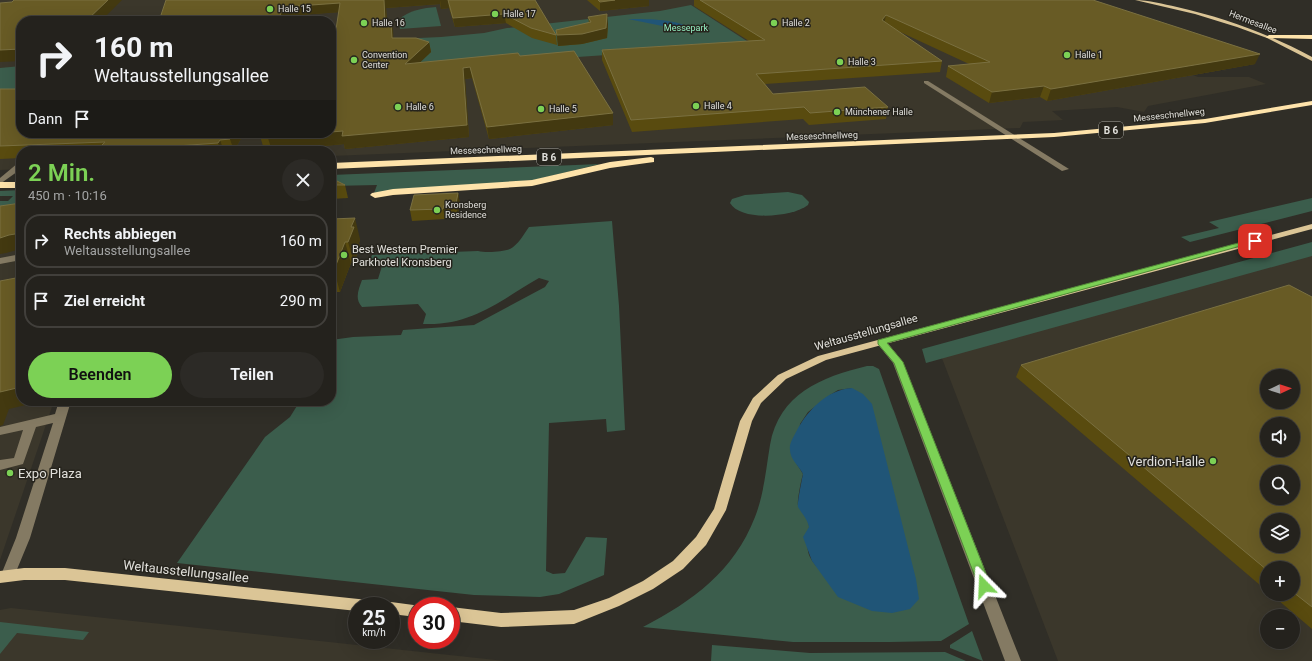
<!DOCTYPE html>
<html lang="de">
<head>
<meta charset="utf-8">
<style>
  body { margin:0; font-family:Roboto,sans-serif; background:#2c2a26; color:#f1f3f6; height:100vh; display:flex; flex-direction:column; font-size:15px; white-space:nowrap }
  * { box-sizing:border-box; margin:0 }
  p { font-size:13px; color:#a3a4a4 }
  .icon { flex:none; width:22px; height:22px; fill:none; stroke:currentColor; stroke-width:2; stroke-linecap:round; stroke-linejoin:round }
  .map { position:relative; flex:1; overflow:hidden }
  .drawer { position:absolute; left:16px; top:146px; width:320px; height:260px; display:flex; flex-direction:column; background:#24221d; border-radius:16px; box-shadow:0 4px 16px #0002,0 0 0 1px #413f3b }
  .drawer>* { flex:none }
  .top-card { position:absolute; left:16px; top:16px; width:320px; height:122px; border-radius:16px; box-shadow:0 4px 16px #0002,0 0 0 1px #413f3b; background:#24221d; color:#f1f3f6; overflow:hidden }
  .needle { width:26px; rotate:86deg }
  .buttons { position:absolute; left:1260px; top:369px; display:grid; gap:8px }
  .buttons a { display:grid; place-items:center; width:40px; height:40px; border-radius:50%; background:#24221d; box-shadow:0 4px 16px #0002,0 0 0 1px #413f3b; font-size:20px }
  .speed { position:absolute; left:348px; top:597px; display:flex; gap:8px; font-size:20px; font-weight:700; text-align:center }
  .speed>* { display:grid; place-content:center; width:52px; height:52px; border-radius:50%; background:#24221d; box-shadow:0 4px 16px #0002,0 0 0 1px #413f3b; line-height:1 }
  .speed small { font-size:10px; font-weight:400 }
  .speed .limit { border:6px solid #d22; background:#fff; color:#111 }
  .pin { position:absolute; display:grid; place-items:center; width:34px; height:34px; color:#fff; margin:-17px; border-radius:8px; box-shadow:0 2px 6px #0006 }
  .me { position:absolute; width:44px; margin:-22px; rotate:339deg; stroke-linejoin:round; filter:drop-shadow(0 0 3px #0008) }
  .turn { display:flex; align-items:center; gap:14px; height:84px; padding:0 12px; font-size:18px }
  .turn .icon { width:52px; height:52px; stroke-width:2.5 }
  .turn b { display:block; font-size:28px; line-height:34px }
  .then { display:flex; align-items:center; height:38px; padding:0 12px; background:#0003; gap:8px; font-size:15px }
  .round { display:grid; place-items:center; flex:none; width:42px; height:42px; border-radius:21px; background:#2c2a26 }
  .head { display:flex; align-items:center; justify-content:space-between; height:68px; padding:0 12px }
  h1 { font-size:24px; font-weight:600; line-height:30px; color:#7cd155 }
  .button { display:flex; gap:8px; margin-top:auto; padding:8px 12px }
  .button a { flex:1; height:46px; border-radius:24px; background:#7cd155; color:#111; font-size:16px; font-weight:600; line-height:46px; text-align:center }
  .button a+a { background:#2c2a26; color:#f1f3f6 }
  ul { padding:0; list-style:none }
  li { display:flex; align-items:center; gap:12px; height:54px; margin:0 8px 6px; padding:0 4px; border:2px solid #413f3b; border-radius:16px }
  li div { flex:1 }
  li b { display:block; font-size:15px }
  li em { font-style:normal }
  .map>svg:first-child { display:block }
  .built { fill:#3b372b; fill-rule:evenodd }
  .green { fill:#3b5d4c; fill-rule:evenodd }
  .water { fill:#205577 }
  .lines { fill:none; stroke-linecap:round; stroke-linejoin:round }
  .minor { fill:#847a63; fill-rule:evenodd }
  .major { fill:#dbc596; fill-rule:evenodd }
  .highway { fill:#fee3aa; fill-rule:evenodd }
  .wall { fill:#594b0f }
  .shaded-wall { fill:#433910 }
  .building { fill:#685b25; stroke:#7a7041; fill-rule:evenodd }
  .route { fill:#7cd155; stroke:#518837 }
  .poi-dot { fill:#7cd155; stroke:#26241d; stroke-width:1.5 }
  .labels { text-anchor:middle; stroke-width:3; stroke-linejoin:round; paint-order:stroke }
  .far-poi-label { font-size:9px; fill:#e0dfda; stroke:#26241d; text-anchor:start }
  .far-street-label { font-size:9px; fill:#e0dfda; stroke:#26241d }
  .far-park-label { font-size:9px; fill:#95f0c3; stroke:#26241d }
  .shield { fill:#26241d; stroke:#a8a7a1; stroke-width:1 }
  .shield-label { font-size:10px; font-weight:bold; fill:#e0dfda }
  .poi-label { font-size:11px; fill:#e0dfda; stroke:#26241d; text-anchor:start }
  .street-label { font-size:11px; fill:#e0dfda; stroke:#26241d }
  .near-poi-label { font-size:13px; fill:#e0dfda; stroke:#26241d; text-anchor:end }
  .near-street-label { font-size:13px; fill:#e0dfda; stroke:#26241d }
</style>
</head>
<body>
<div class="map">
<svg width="1312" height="661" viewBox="0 0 1312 661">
  <rect width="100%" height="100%" fill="#302e27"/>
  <g class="built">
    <path d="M0,0H988L1228,71L1222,70L1193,75L1198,77H1249L1266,84L1148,106L1144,112L1117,107L1052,111L1063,120L1023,122L1020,128L331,156V151H21V169L0,170ZM21,21H331V133H21Z"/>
    <polygon points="21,214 21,401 54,401 0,560 0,218"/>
    <path d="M1312,248V661H1058L940,353ZM1267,376H1293V402H1267ZM1267,424H1293V450H1267ZM1267,472H1293V498H1267ZM1267,520H1293V546H1267ZM1267,568H1293V594H1267ZM1267,616H1293V642H1267Z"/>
    <polygon points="11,608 255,634 505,661 0,661 0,610"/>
  </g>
  <g class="green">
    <polygon points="691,5 753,45 331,74 331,42 441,37 484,33 507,28 660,11"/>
    <path d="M436,7L441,26L400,29L399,20C408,10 424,8 436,7Z"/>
    <polygon points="21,66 21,90 0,90 0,68"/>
    <polygon points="600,164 534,180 374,193 377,185 331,186 331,175"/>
    <polygon points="21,190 21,208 0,211 0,201 8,201 13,196 0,196 0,191"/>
    <path d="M788,192L802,195L809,202L808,205C793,217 741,222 730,203L732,199L745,195Z"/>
    <polygon points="1312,198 1312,211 1190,242 1181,237 1219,228 1209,222"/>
    <path d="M612,221L619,306L625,430L607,432L606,419L549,423L546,571L553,574L565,573L586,537L607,538L604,575L559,594L540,597L474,595L177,563L265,437L290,417L300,401H331V340L353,337L401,335L403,330L474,325L545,287L549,281L539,278C499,301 472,326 423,324L426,314L418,304L362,307C354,298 359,289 362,280L378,279L382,266H367L372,255L478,251C486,253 502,252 510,249C518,245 524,234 529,227Z"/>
    <polygon points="1312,242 1312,256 926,363 922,349"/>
    <path d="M867,366H873L879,369L969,624L941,641L890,642H793L643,627C693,601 734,571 755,517C764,494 766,469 770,445C779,394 821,377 867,366ZM852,388L821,571C803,553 808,549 809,526C809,518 801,512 798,505C797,501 801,480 803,474L796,463L800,424L808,412L830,395L838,390Z"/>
    <polygon points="0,622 89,632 83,640 17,633 0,654"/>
    <polygon points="972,631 983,661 950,648 950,645"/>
    <polygon points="712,645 810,653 945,652 966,661 711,661"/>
  </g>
  <g class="water">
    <path d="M628,19C641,19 686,18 692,32Z"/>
    <path d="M852,388L863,394L872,404L916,579L919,599L910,609L892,613L872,611L838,597L812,561L803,537L809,527C807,518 802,514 798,507C797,504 802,479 803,474C799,466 790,459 790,450C789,444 793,438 796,432C807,411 826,390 852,388Z"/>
  </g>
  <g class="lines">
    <g class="minor">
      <polygon points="924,81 928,81 1069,169 1062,171 924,83"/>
      <polygon points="18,163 21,163 21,169 0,184 0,178"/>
      <polygon points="21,254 21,260 0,264 0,258"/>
      <polygon points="881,339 885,340 903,362 1021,661 1005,661 893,363 876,342"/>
      <polygon points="59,401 71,401 30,538 13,579 8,581 3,579 1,575 16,538 53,423 36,427 23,464 0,470 0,460 14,458 23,430 0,435 0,427 55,414"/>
    </g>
    <g class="major">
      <path d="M1135,0C1149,0 1163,4 1177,7C1225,18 1269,34 1312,57V61L1267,38L1237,27L1195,14Z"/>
      <polygon points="1312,224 1312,229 826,360 786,379 761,403 752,421 726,510 706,545 683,569 653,589 619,606 574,624 501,627 451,621 451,607 501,613 574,610 609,598 643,581 673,561 696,537 714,509 740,421 753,398 778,375 818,356"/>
      <polygon points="24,568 65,568 368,600 373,601 375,606 357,606 357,611 65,580 24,580 0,583 0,571"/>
      <polygon points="391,602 421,606 417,606 417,617 391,614 391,606 385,606 386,603"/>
    </g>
    <g class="highway">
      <polygon points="1269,35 1312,35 1312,39 1267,38 1266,37"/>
      <polygon points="1312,101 1312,105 1205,123 1054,137 331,169 331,163 1054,133 1205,119"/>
      <polygon points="651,157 654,158 654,162 610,168 532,186 393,195 375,198 370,195 372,193 393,189 532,180 610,162"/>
      <rect x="0" y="182" width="21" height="6"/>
    </g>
  </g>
  <g class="wall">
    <polygon points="166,0 535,0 556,35 557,45 532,38 506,23 455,27 449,8 441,9 440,4 386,8 387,21 393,30 393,38 429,42 431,52 420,62 520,56 613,113 613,125 489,139 472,78 465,79 469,137 345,149 344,144 272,151 270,145 263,146 259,133 331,133 334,43 339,12 286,16 284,21 159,21"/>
    <polygon points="587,0 649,0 649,6 600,11"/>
    <polygon points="694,0 1093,0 1255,64 1047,101 1040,97 989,103 946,77 948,66 969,64 898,31 942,61 940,72 765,84 773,94 888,107 886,119 809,125 803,119 632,132 602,60 602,50 749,41 694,6"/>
    <polygon points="588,17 608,24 607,38 582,44 558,46 556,30 589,23"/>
    <polygon points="0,89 21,133 244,133 234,151 21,151 21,158 0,159"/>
    <polygon points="331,178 345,185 348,198 331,199"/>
    <polygon points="458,193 460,204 458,215 446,215 445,219 412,221 410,210"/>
    <polygon points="331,210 332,213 335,213 336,219 360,239 359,243 360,247 354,263 351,263 340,292 331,292"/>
    <polygon points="1312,297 1312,629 1271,594 1293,594 1293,568 1267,568 1267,591 1016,377 1021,365"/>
  </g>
  <g class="shaded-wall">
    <polygon points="108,0 122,0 101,21 86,21"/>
    <polygon points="384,0 440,0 440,4 386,8 387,31 385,21"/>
    <polygon points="440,0 448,0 449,8 441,9"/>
    <polygon points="615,0 649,0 649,6 600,11 600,2"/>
    <polygon points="340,3 342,12 286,16 284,21 278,21 283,7"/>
    <polygon points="504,14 506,23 455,27 453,18"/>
    <polygon points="607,14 608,24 607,38 582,44 558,46 557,35 582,34"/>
    <polygon points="886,15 884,25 882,20"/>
    <polygon points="391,21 393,30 394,48 392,38"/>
    <polygon points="429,42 431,52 408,74 405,64"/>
    <polygon points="21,49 21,61 0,62 0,50"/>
    <polygon points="1260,54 1255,64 1047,101 1051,89"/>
    <polygon points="470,67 472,78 465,79 469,137 345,149 344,144 272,151 268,138 325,133 331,133 331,132 463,68"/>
    <polygon points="1044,86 1040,97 989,103 992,92"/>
    <polygon points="613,113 613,125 489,139 487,127"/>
    <polygon points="233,133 244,133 234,151 230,139"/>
    <polygon points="220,140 224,151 221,151 218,143"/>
    <polygon points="458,193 460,204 458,215 456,204"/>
    <polygon points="444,205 446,215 445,219 443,209"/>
    <polygon points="331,210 333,216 335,213 340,233 337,240 331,216"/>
    <polygon points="355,218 360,239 359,243 360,247 354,263 348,242 351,227"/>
    <polygon points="21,233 21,249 17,250 6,253 0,254 0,238 9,235"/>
    <polygon points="345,242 351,263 340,292 334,270"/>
    <polygon points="21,387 21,401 42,401 9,409 3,425 0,426 0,392"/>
  </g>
  <g class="building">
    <polygon points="14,0 108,0 86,21 21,21 21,49 0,50 0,3 12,2"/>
    <polygon points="166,0 384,0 385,21 391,21 392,38 416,38 429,42 405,64 518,53 520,56 574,51 613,113 487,127 470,67 463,68 467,125 342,136 343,131 331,132 331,44 334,43 340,3 283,7 278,21 159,21"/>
    <polygon points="448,0 535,0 556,35 531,28 504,14 453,18"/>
    <polygon points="598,0 615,0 600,2"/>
    <polygon points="700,0 1093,0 1260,54 1051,89 1044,86 992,92 948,66 990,62 886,15 882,20 942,61 756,74 773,94 865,87 888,107 810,113 804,107 631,120 602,50 765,40"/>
    <polygon points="607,14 606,28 582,34 557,35 556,30 591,22 588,17"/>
    <polygon points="0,89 21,89 21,133 233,133 230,139 220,140 218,143 107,151 108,149 99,148 105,142 0,146"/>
    <polygon points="270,133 325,133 268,138"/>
    <polygon points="331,178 345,185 331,185"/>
    <polygon points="458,193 456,204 444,205 443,209 410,210 414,195"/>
    <polygon points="21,203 21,233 9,235 0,238 0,206"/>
    <polygon points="331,213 335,213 332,219 355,218 351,227 354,227 348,242 345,242 334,270 331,270"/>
    <polygon points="21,277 21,387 0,392 0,281"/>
    <path d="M1289,285L1312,297V607L1293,592V568H1267V570L1021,365ZM1267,376H1293V402H1267ZM1267,424H1293V450H1267ZM1267,472H1293V498H1267ZM1267,520H1293V546H1267Z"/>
  </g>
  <polygon class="route" points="1253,239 1259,241 887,343 903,362 991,586 989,590 984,592 980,590 894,363 878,344 878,340"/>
  <g class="poi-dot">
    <circle cx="270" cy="9" r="4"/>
    <circle cx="495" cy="14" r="4"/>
    <circle cx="364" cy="23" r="4"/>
    <circle cx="774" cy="23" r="4"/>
    <circle cx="1067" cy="55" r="4"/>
    <circle cx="354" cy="60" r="4"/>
    <circle cx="840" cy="62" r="4"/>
    <circle cx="696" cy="106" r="4"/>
    <circle cx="398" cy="107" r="4"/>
    <circle cx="541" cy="109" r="4"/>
    <circle cx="837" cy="112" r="4"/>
    <circle cx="437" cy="210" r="4"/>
    <circle cx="344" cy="255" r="4"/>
    <circle cx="1213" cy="461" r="4"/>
    <circle cx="10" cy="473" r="4"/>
  </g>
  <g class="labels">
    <g class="far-poi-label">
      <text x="278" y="12">Halle 15</text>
      <text x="503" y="17">Halle 17</text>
      <text x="372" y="26">Halle 16</text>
      <text x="782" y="26">Halle 2</text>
      <text x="362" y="58">Convention<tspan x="362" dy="10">Center</tspan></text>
      <text x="1075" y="58">Halle 1</text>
      <text x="848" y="65">Halle 3</text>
      <text x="704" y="109">Halle 4</text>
      <text x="406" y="110">Halle 6</text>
      <text x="549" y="112">Halle 5</text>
      <text x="845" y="115">Münchener Halle</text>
      <text x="445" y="208">Kronsberg<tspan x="445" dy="10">Residence</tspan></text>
    </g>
    <g class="far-street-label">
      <text transform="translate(1253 22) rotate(21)" y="3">Hermesallee</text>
      <text transform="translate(1169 115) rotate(-6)" y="3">Messeschnellweg</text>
      <text transform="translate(822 136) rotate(-2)" y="3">Messeschnellweg</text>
      <text transform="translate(486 150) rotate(-2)" y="3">Messeschnellweg</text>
    </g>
    <g class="far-park-label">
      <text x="686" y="31">Messepark</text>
    </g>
    <g class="shield">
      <rect x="1099" y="122" width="24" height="16" rx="3"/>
      <rect x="537" y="149" width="24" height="16" rx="3"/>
    </g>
    <g class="shield-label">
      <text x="1111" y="134">B 6</text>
      <text x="549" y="161">B 6</text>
    </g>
    <g class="poi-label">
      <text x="352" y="253">Best Western Premier<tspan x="352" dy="13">Parkhotel Kronsberg</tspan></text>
    </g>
    <g class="street-label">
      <text transform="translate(866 332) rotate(-16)" y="4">Weltausstellungsallee</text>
    </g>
    <g class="near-poi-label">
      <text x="1205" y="466">Verdion-Halle</text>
      <text x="18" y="478" text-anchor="start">Expo Plaza</text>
    </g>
    <g class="near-street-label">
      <text transform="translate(186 571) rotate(6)" y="5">Weltausstellungsallee</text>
    </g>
  </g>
</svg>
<div class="buttons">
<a><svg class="needle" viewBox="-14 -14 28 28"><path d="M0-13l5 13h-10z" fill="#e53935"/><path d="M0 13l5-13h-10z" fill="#a3a4a4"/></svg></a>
<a><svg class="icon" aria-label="sound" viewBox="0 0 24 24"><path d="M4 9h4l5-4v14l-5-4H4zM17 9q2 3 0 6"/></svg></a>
<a><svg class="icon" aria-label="search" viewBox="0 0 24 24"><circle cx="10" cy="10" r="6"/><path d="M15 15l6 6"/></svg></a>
<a><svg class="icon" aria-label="layers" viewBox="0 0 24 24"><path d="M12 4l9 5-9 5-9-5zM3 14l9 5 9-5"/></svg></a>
<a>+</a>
<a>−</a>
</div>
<div class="speed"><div>25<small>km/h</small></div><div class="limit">30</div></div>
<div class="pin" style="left:1255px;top:241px;background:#d93025"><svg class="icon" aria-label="arrive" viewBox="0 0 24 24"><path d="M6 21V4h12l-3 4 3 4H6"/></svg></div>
<svg class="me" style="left:984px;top:586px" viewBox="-20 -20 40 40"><path d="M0-17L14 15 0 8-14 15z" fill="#7cd155" stroke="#fff" stroke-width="4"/></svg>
<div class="top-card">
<div class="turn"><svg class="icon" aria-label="right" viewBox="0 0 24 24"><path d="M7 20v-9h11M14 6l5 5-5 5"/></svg><div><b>160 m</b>Weltausstellungsallee</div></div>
<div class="then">Dann<svg class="icon" aria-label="arrive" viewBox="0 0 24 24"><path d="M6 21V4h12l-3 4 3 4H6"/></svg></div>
</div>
<section class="drawer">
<div class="head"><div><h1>2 Min.</h1><p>450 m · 10:16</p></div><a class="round"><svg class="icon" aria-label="close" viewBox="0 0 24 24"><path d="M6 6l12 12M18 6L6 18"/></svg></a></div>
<ul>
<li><svg class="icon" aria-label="right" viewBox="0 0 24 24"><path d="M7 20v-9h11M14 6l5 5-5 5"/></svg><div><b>Rechts abbiegen</b><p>Weltausstellungsallee</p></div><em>160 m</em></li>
<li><svg class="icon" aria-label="arrive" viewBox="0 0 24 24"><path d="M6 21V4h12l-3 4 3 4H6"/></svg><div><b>Ziel erreicht</b></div><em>290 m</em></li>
</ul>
<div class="button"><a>Beenden</a><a>Teilen</a></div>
</section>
</div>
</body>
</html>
